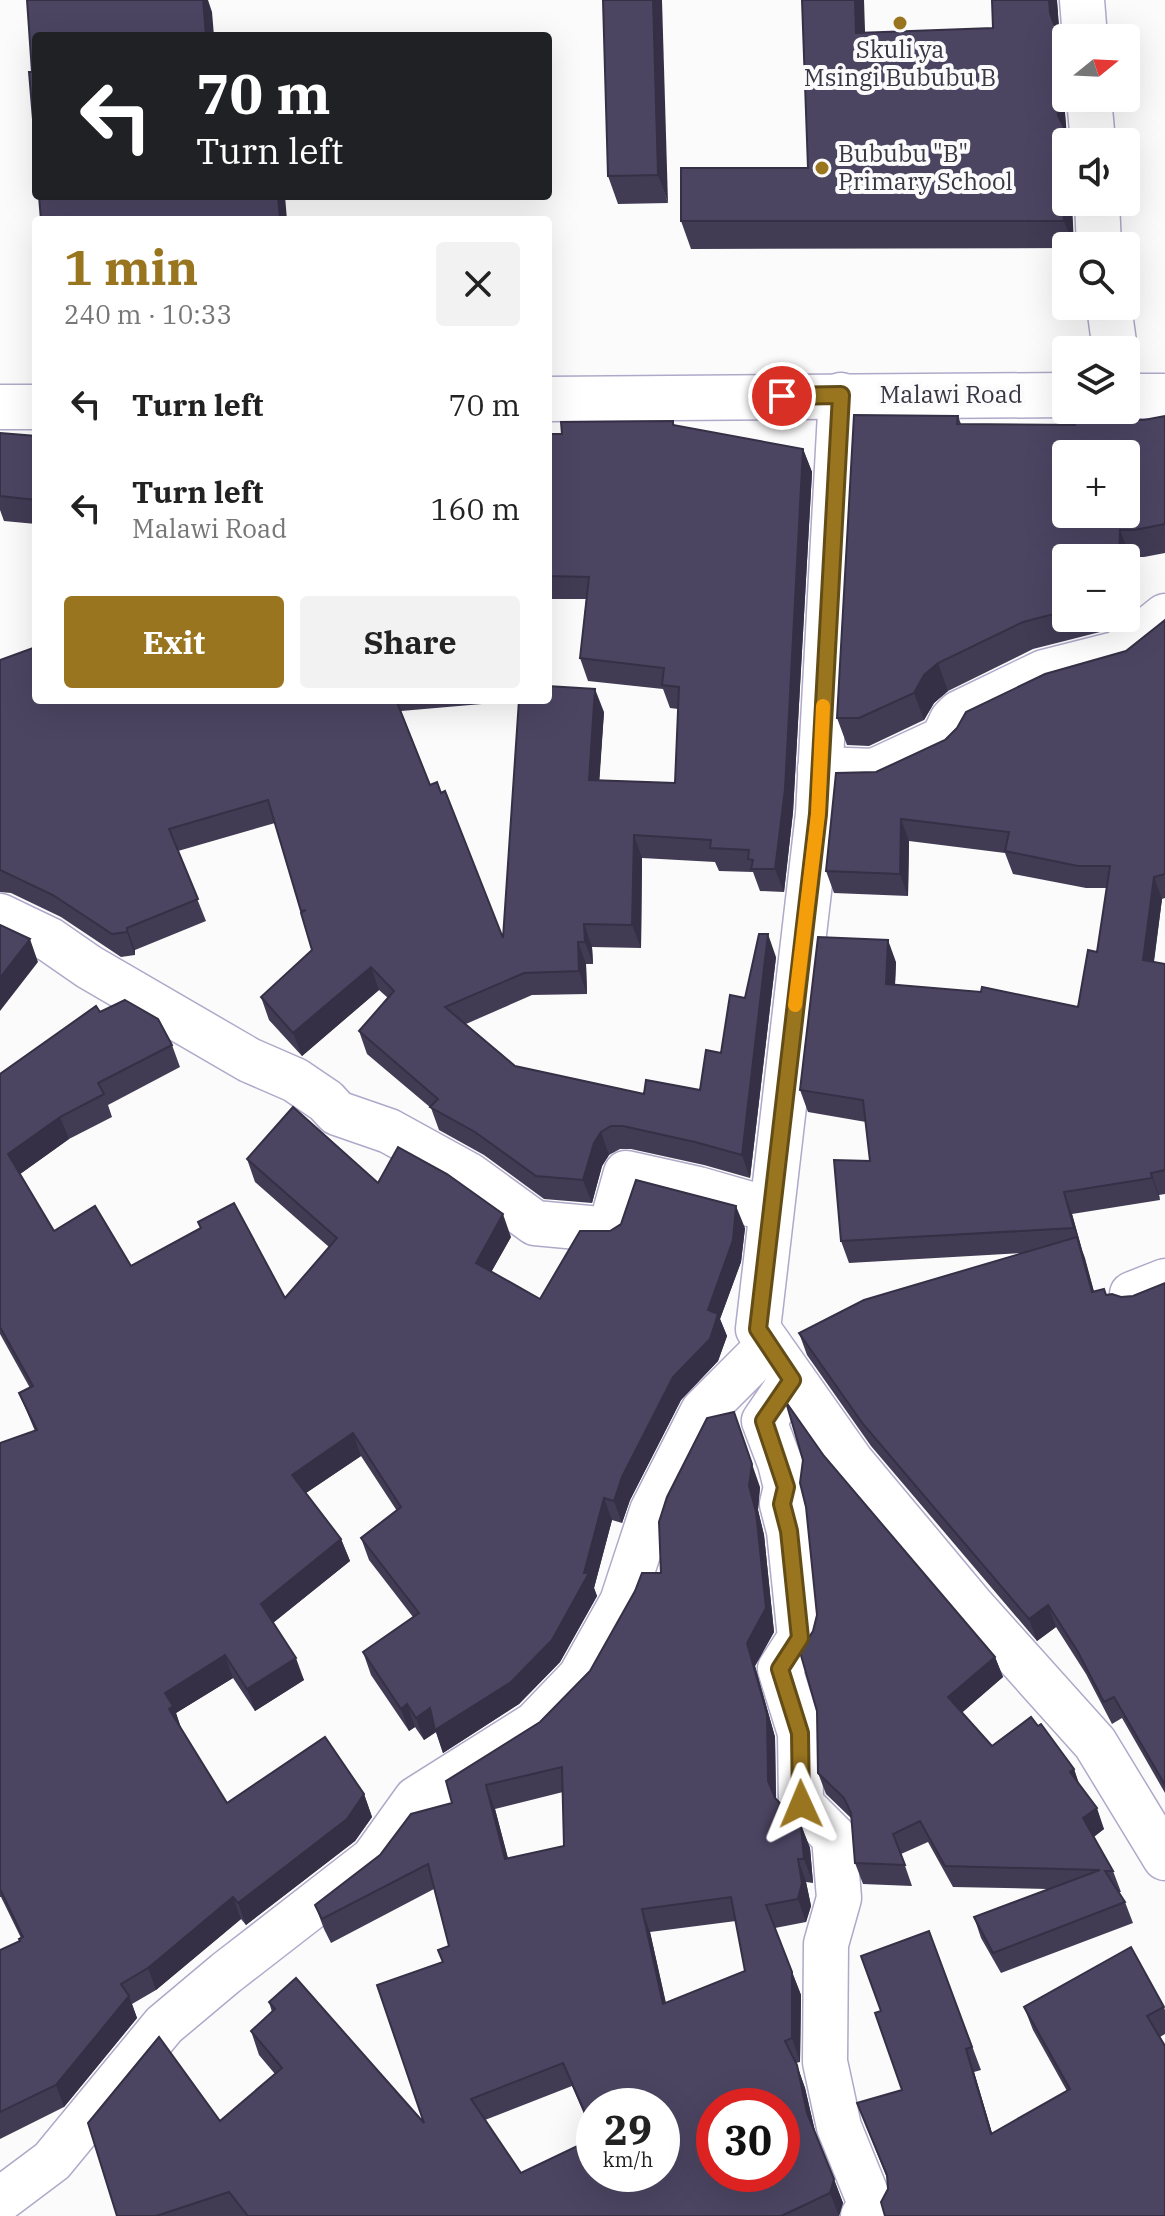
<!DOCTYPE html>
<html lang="en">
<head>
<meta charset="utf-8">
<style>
  body { margin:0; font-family:"IBM Plex Serif",serif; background:#f2f2f2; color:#222; height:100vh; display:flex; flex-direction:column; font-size:30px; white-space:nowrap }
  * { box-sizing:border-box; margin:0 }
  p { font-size:26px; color:#767676 }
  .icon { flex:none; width:44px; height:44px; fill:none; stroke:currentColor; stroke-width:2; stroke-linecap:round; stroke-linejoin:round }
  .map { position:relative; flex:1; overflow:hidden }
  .details { position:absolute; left:32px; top:216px; width:520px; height:488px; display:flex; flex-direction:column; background:#fff; border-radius:8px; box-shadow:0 8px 32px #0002 }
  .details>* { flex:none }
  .hud { position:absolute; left:32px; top:32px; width:520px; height:168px; border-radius:8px; box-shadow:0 8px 32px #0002; background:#202124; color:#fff; overflow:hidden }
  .needle { width:52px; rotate:72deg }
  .buttons { position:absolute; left:1052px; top:24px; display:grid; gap:16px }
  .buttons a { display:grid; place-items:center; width:88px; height:88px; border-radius:8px; background:#fff; box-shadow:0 8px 32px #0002; font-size:40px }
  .speed { position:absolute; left:576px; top:2088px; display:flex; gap:16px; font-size:40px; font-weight:700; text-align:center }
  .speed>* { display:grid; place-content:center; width:104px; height:104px; border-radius:50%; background:#fff; box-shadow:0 8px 32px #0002; line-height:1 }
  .speed small { font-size:20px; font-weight:400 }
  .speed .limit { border:12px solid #d22; background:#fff; color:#111 }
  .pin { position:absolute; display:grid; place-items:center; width:68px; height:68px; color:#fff; margin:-34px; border:4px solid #fff; border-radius:50%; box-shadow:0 2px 8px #0007 }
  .me { position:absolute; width:88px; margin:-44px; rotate:359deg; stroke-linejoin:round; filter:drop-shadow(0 0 6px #0008) }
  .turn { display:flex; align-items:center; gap:28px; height:168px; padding:0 32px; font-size:36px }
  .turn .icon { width:104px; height:104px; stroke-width:2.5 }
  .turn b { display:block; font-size:56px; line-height:68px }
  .round { display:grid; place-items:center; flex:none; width:84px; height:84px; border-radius:8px; background:#f2f2f2 }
  .headline { display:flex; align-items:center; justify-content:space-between; height:136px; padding:0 32px }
  h1 { font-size:48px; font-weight:800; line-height:60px; color:#997520 }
  .button { display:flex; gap:16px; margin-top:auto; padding:16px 32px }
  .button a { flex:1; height:92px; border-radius:8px; background:#997520; color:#fff; font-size:32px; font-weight:800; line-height:92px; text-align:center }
  .button a+a { background:#f2f2f2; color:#222 }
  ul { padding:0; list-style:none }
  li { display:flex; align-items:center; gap:24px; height:104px; padding:0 32px }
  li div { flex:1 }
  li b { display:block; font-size:30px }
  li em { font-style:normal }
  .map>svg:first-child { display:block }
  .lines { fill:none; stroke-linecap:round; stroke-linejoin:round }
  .minor-casing { stroke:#afa9c9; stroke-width:47 }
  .major-casing { stroke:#afa9c9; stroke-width:47 }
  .minor { stroke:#fff; stroke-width:44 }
  .major { stroke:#fff; stroke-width:44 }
  .wall { fill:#413b54; fill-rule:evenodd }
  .shaded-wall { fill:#353045 }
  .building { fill:#4c4562; stroke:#353045; stroke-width:2; fill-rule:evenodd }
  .route-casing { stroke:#634c15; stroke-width:20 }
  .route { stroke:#997520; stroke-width:14 }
  .slow { stroke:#f59e0b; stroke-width:14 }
  .poi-dot { fill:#997520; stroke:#fbfbfb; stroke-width:3 }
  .labels { text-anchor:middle; stroke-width:8; stroke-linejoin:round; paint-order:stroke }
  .poi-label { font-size:24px; fill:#393644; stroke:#fbfbfb }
  .street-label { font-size:24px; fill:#393644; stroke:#fbfbfb }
</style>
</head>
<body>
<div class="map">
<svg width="1165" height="2216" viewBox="0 0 1165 2216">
  <rect width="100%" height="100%" fill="#fbfbfb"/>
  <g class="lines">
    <defs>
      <g id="minor">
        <polyline points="1082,0 1085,38"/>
        <polyline points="1089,98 1093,142"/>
        <polyline points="1097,202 1099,246"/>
        <polyline points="1109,306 1115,350"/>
        <polyline points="841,395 818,814 758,1329 851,1461 973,1607 1095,1743 1165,1858"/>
        <polyline points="820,769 874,771 943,739 952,720 959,713 1044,672 1119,653 1165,616"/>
        <polyline points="0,916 50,940 89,967 249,1060 295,1080 326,1101 337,1113 389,1131 469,1175 535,1223 610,1230 626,1173 698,1189 771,1210"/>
        <polyline points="1132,1294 1165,1281"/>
        <polyline points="792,1380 764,1421 780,1463 786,1487 782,1504 789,1531 800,1638 780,1669 800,1733 801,1804 834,1837 839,1898 826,1944 825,2062 839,2127 872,2208 863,2216"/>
        <polyline points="0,2200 52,2161 164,2025 226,1973 373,1859 416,1799 535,1724 580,1677 622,1602 652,1511 703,1411 769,1345"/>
      </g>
      <g id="major">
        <polyline points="1126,396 1165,396"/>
        <polyline points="548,399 1066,395"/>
        <polyline points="0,407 36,407"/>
      </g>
    </defs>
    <use href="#minor" class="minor-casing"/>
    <use href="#major" class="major-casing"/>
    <use href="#minor" class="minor"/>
    <use href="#major" class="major"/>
  </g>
  <g class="wall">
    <polygon points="603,0 668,203 618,204 608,176"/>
    <polygon points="1057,2 1059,29 1062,31 1066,43 1066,89 1064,100 1074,246 1066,246 1066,248 691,249 681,221 808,168 865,33 993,28"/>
    <polygon points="958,416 961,424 1075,425 1144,420 1165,416 1165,553 1144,557 1130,557 1129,613 1126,615 1126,558 1066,558 1066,618 1123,618 1108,630 1033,649 948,691 934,703 924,720 869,746 847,745 837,718"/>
    <polygon points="673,421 675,426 803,449 812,472 793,812 784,892 760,891 753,872 719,871 715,862 642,858 641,948 592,947 593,964 586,964 587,994 532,995 466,1024 515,1066 644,1094 700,1090 721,1053 745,998 776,957 750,1178 704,1165 631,1149 620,1149 609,1155 602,1166 592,1203 544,1199 484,1155 439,1130 431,1108 367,1054 359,1031 388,998 379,990 302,1056 269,1020 261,997 312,950 275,823 178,851 206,921 135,950 135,955 121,957 61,917 11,893 0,892 0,660 36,700 505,700 505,702 401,711 430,785 503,938 604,712 599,780 675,783 678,709 670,708 663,689 588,681 580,658 586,599 548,599 548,434 562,434"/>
    <polygon points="0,433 36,436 36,524 4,521 0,510"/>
    <polygon points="1165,620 1165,898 1162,899 1154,962 1165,964 1165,1194 1159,1195 1160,1200 1072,1214 1094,1292 1106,1295 1121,1297 1133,1296 1165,1283 1165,1793 1122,1718 1112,1724 1086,1674 1056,1627 1037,1641 871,1446 807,1355 799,1333 1021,1253 849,1263 841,1241 870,1161 866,1122 808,1112 800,1090 896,962 895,985 1078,1007 1097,952 1107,888 1086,888 1013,874 1005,853 909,841 908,896 834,893 826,871 876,772 945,740 1126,651"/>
    <polygon points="100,1012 172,1045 180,1067 108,1105 112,1117 69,1139 20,1174 54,1231 131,1266 285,1298 329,1247 255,1182 247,1159 378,1183 511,1237 491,1272 540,1299 610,1231 745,1228 741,1262 720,1319 727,1336 718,1361 681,1400 630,1500 622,1523 612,1520 594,1588 597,1596 560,1662 519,1704 443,1753 436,1732 424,1740 415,1727 409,1731 371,1675 363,1652 413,1617 369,1560 361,1538 397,1511 361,1456 306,1493 341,1539 350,1561 273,1623 304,1680 255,1711 233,1678 176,1713 181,1728 227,1803 364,1794 372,1817 355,1841 246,1925 241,1919 156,1990 132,2004 137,2018 64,2107 0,2139 0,1950 20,1941 21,1938 1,1897 0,1897 0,1443 35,1431 19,1393 30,1388 0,1334 0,1074"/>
    <polygon points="824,1456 995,1657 1003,1677 962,1712 992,1746 1038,1726 1074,1769 1079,1784 1104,1829 1094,1837 1113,1871 1121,1892 1118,1892 1125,1902 1133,1923 1001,1973 981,1938 974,1917 1048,1889 953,1887 928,1842 901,1854 912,1886 863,1884 855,1863 852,1819 826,1794 818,1773 817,1711 813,1631 817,1615"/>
    <path d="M760,1487L758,1510L764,1535L774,1632L755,1666L775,1737L776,1799L801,1825L810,1848L813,1883L806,1882L811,1906L806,1922L775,1928L801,1995L800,2062L796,2063L805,2088L815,2131L843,2203L839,2216H117L220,2121L275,2074L259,2055L251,2031L272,2012L269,2002L424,2123L443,1962L449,1946L434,1889L331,1943L324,1929L315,1905L452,1803L540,1722L590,1671L661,1573ZM563,1792L564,1846L508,1858L495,1809ZM736,1921L745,1971L666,2003L650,1932ZM572,2086L594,2137V2106L662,2174L521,2173L485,2120Z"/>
    <polygon points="929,1931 981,2070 974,2072 992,2133 1067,2091 1033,2030 1024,2007 1164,2007 1165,2010 1165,2034 1160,2037 1165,2046 888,2189 887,2178 857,2103 902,2090 881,2011"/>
  </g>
  <g class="shaded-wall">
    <polygon points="203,0 208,0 212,12 214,36 206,36"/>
    <polygon points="653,0 662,0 668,203 658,175"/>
    <polygon points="855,0 864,0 866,61 856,33"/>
    <polygon points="1049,0 1057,0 1060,41 1050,13"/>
    <polygon points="1062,31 1066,43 1066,89 1064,100 1067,137 1069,142 1066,142 1058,116 1054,72"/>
    <polygon points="1066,163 1066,202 1072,202 1074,246 1064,221 1062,175"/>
    <polygon points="278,196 285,196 287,220 280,220"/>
    <polygon points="803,449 812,472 793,812 784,892 775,869"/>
    <polygon points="1120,530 1130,557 1129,613 1126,615 1126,558 1119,558"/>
    <polygon points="1103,618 1123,618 1108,630"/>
    <polygon points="938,663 948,691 934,703 924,720 914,693 924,675"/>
    <polygon points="595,689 604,712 598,802 589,780"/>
    <polygon points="901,819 909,841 908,896 900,874"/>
    <polygon points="634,835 642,858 641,948 632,925"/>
    <polygon points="1154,877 1162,899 1151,982 1143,960"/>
    <polygon points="584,924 592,947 593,964 585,942"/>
    <polygon points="127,928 135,950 135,955 127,932"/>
    <polygon points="768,934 776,957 750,1178 742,1155"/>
    <polygon points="30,939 38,962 0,1011 0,978"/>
    <polygon points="888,940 896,962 894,1006 886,984"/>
    <polygon points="578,942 586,964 587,994 579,971"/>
    <polygon points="371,967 379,990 302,1056 293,1033"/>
    <polygon points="60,1117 69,1139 16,1177 8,1154"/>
    <polygon points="601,1132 609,1155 602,1166 592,1203 583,1180 594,1143"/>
    <polygon points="1151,1173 1159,1195 1160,1200 1152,1178"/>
    <polygon points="1064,1192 1072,1214 1082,1250 1074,1228"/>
    <polygon points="736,1206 745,1228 741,1262 720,1319 727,1336 718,1361 681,1400 630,1500 622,1523 614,1501 622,1477 708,1310"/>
    <polygon points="503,1214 511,1237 484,1285 476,1263"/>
    <polygon points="1077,1237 1085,1258 1100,1314 1092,1292"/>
    <polygon points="734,1412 760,1487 758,1510 764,1535 774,1632 755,1666 775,1737 776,1804 768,1781 747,1643 749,1486"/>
    <polygon points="353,1433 361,1456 300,1497 292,1475"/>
    <polygon points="604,1498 612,1520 594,1588 597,1596 560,1662 519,1704 443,1753 436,1732 424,1740 416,1718 584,1573"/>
    <polygon points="341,1539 350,1561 269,1626 261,1604"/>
    <polygon points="1048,1605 1056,1627 1037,1641 1029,1619"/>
    <polygon points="225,1655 233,1678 176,1713 181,1728 169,1709 165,1693"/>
    <polygon points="995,1657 1003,1677 956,1718 948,1697"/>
    <polygon points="296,1658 304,1680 255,1711 247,1689"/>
    <polygon points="407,1704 415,1727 409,1731 401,1709"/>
    <polygon points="1074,1769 1081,1790 1070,1772"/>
    <polygon points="486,1785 495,1809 514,1882 505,1859"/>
    <polygon points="364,1794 372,1817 355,1841 246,1925 238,1903"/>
    <polygon points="1097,1808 1104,1829 1090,1839 1083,1818"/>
    <polygon points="801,1825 810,1848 813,1883 804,1859"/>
    <polygon points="798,1859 806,1882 811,1906 806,1922 798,1899"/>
    <polygon points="233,1897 241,1919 156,1990 148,1968"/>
    <polygon points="642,1909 650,1932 671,2027 663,2004"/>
    <polygon points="792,1972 801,1995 800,2062 792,2038"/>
    <polygon points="129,1996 137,2018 64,2107 56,2085"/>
    <polygon points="966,2049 974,2072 999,2157 991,2134"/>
    <polygon points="797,2065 805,2088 816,2136 807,2113"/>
    <polygon points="834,2179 843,2203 839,2216 830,2193"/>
  </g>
  <g class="building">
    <polygon points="27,0 203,0 206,36 36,36 36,155 29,72 32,72"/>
    <polygon points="603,0 653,0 658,175 608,176"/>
    <polygon points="802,0 855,0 856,33 993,28 992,0 1049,0 1050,13 1054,24 1062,31 1062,52 1056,60 1054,72 1058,116 1066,131 1066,163 1062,175 1064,221 681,221 681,168 808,168"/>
    <polygon points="39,196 278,196 280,220 41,220"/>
    <path d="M854,415L958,416L957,424L1075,425V419L1144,420L1165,416V524L1134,530H1120L1119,558H1066V611L1023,622L938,663L924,675L914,693L859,718H837ZM1066,454H1126V514H1066Z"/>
    <polygon points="673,421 673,425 803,449 785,789 775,869 751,869 753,860 748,859 749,850 710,848 711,840 634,835 632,925 584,924 585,942 578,942 579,971 524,973 445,1007 515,1066 644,1094 646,1080 700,1090 706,1050 721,1053 730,995 745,998 759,934 768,934 742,1155 695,1142 623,1126 611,1126 601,1132 594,1143 583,1180 536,1176 475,1132 430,1107 438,1099 359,1031 394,991 371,967 293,1033 261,997 312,950 301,913 306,910 301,911 268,800 169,829 198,899 127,928 127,932 112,934 53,895 0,870 0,660 36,647 36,700 396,700 430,785 437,782 441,793 445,791 503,938 519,700 548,700 548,686 595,689 589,780 675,783 679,687 662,685 664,668 580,658 589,577 548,576 548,434 562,434 561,422"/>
    <polygon points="0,433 36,436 36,500 0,496"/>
    <polygon points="1165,620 1165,874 1154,877 1143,960 1165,964 1165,1170 1151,1173 1152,1178 1064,1192 1074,1228 841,1241 834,1160 870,1161 863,1100 800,1090 818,937 888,940 886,984 981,992 982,987 1078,1007 1088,950 1097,952 1110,866 1078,866 1005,851 1009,832 901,819 900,874 826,871 836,773 876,772 945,740 957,728 966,712 1045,674 1126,651"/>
    <polygon points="0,925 30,939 0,978"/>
    <polygon points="125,1000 158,1019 172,1045 98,1083 104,1094 60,1117 8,1154 54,1231 95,1206 131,1266 201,1228 198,1222 234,1203 285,1298 337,1238 247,1159 293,1107 378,1183 398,1147 447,1174 503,1214 476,1263 540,1299 580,1231 610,1231 621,1224 636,1180 736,1206 733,1240 708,1310 718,1314 710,1339 673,1377 622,1477 614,1501 604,1498 584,1573 589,1573 552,1640 511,1682 435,1730 430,1708 416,1718 407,1704 401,1709 363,1652 419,1613 361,1538 401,1507 353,1433 292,1475 341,1539 261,1604 296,1658 247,1689 225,1655 165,1693 173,1706 169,1709 227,1803 325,1737 364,1794 347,1819 238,1903 233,1897 148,1968 121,1984 129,1996 56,2085 0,2112 0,1950 20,1941 19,1939 23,1937 0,1889 0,1443 37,1430 19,1393 33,1386 0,1327 0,1074 96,1006 100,1012"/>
    <polygon points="1077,1237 1092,1292 1104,1289 1106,1295 1112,1294 1121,1297 1133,1296 1165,1283 1165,1785 1114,1697 1104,1702 1078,1652 1048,1605 1029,1619 863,1424 799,1333 864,1300"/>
    <polygon points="786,1402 824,1456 995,1657 948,1697 992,1746 1031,1717 1038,1726 1041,1724 1074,1769 1070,1772 1097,1808 1083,1818 1113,1871 1105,1871 1125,1902 993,1953 974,1917 1100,1870 945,1866 920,1821 893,1834 905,1865 855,1863 851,1813 844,1798 818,1773 817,1711 800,1652 813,1631 817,1615 806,1507 800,1483 803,1460"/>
    <path d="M734,1412L752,1464L749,1486L756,1512L766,1608L747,1643L767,1714L768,1781L775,1798L801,1825L804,1859H798L802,1883L798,1899L766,1905L792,1972V2038L785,2041L797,2065L807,2113L834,2179L830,2193L783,2215L784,2216H248L229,2192L156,2216H117L88,2123L159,2037L220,2121L282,2068L251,2031L275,2009L269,2002L296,1978L424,2123L377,1985L443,1962L438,1950L449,1946L428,1864L322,1919L315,1905L380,1855L411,1814L452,1803L446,1781L540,1722L590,1671L635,1591L642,1573H661L659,1522L667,1497L707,1418ZM562,1767L564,1846L505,1859L486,1785ZM731,1897L745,1971L663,2004L642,1909ZM563,2063L594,2133V2106H662V2174H594V2138L521,2173L471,2099ZM714,2106H782V2174H714Z"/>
    <polygon points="929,1931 972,2047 966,2049 991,2134 1070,2089 1024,2007 1131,1947 1164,2007 1147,2016 1165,2046 1165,2216 885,2216 881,2202 888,2189 887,2175 857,2103 902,2090 875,2013 881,2011 861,1956"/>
  </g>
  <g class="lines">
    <defs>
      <polyline id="route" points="782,396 841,395 818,814 758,1329 792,1380 764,1421 786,1487 782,1504 789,1531 800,1638 780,1669 800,1733 801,1804"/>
    </defs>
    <use href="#route" class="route-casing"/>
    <use href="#route" class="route"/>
    <polyline class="slow" points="795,1005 818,814 823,706"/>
  </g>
  <g class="poi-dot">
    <circle cx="900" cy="23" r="8"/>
    <circle cx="822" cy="168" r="8"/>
  </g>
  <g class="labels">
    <g class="poi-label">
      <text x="900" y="58">Skuli ya<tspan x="900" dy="28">Msingi Bububu B</tspan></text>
      <text x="838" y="162" text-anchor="start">Bububu "B"<tspan x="838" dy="28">Primary School</tspan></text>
    </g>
    <g class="street-label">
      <text x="951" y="403">Malawi Road</text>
    </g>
  </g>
</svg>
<div class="buttons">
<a><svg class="needle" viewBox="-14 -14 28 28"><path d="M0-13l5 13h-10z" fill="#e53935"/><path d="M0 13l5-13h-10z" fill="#767676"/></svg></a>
<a><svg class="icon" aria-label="sound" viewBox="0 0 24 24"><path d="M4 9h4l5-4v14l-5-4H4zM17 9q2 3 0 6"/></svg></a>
<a><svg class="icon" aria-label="search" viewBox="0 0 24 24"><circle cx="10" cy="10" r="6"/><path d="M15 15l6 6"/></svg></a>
<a><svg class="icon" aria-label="layers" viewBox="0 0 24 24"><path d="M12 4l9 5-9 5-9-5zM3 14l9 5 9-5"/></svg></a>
<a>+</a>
<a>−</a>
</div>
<div class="speed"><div>29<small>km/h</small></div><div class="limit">30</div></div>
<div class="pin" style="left:782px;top:396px;background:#d93025"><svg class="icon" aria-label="arrive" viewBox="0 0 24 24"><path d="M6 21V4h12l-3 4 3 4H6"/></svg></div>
<svg class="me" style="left:801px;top:1804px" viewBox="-20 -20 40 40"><path d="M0-17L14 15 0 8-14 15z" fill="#997520" stroke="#fff" stroke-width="4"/></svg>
<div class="hud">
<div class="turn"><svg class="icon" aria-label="left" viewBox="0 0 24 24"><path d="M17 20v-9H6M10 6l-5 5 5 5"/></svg><div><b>70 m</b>Turn left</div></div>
</div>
<section class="details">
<div class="headline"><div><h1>1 min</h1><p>240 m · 10:33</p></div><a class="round"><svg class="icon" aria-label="close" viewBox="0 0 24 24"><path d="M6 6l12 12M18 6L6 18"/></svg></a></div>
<ul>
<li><svg class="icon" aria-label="left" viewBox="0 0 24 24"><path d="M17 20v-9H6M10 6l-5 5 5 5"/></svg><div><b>Turn left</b></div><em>70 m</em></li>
<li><svg class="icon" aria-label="left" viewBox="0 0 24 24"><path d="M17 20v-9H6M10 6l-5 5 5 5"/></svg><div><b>Turn left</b><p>Malawi Road</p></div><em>160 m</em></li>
</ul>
<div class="button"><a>Exit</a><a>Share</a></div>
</section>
</div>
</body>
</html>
